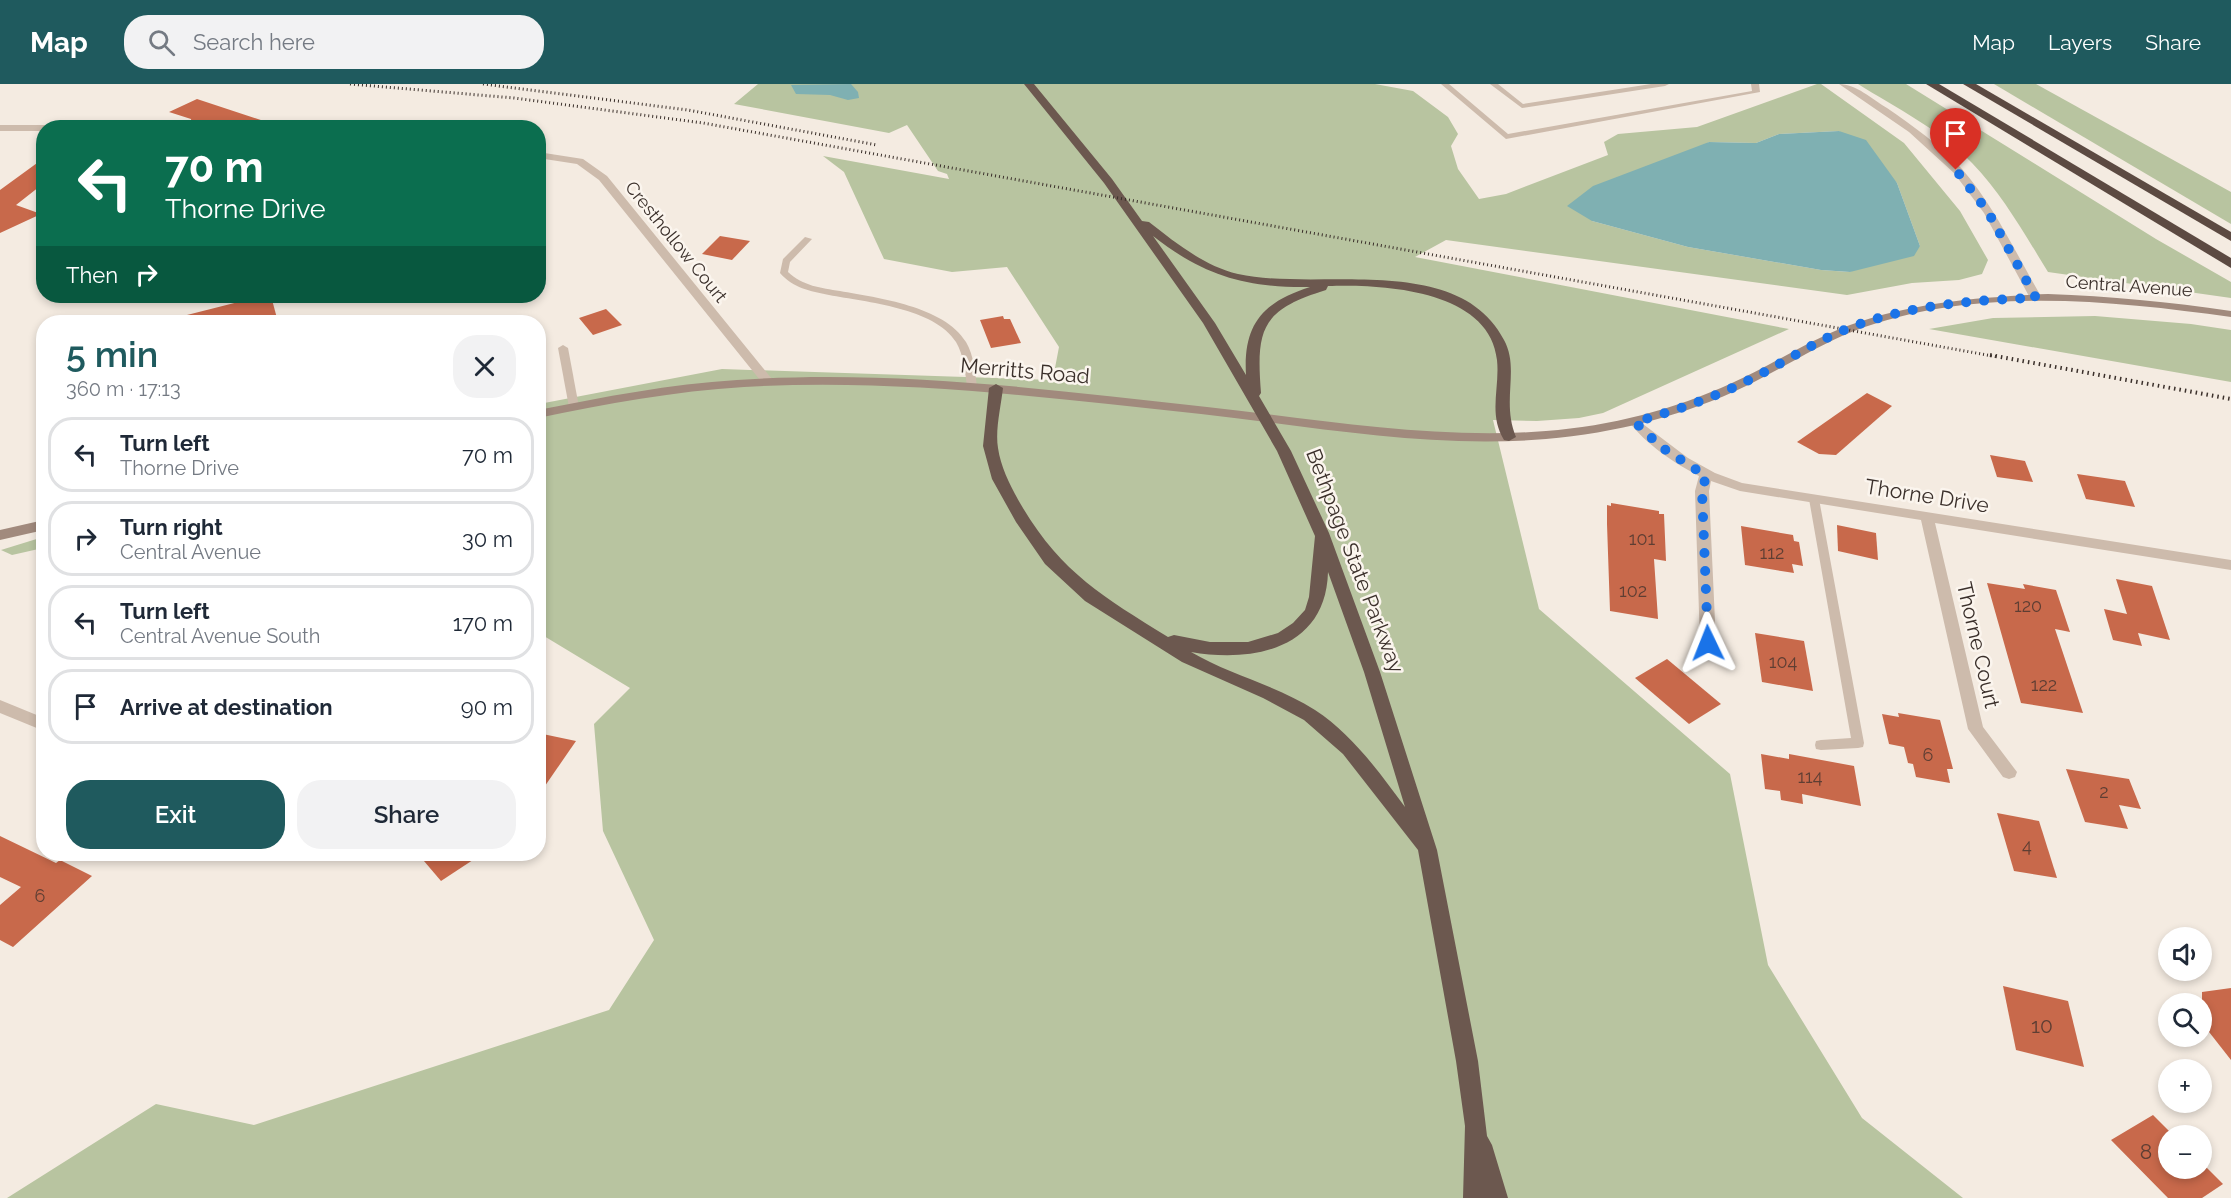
<!DOCTYPE html>
<html lang="en">
<head>
<meta charset="utf-8">
<style>
  body { margin:0; font-family:Raleway,sans-serif; background:#f2f2f3; color:#1f2937; height:100vh; display:flex; flex-direction:column; font-size:22px; white-space:nowrap }
  * { box-sizing:border-box; margin:0 }
  p { font-size:20px; color:#747a83 }
  .icon { flex:none; width:33px; height:33px; fill:none; stroke:currentColor; stroke-width:2; stroke-linecap:round; stroke-linejoin:round }
  .map { position:relative; flex:1; overflow:hidden }
  .panel { position:absolute; left:36px; top:231px; width:510px; height:546px; display:flex; flex-direction:column; background:#fff; border-radius:24px; box-shadow:0 3px 9px #0003 }
  .panel>* { flex:none }
  .guide { position:absolute; left:36px; top:36px; width:510px; height:183px; border-radius:24px; box-shadow:0 3px 9px #0003; background:#0b6e4f; color:#fff; overflow:hidden }
  .fabs { position:absolute; left:2158px; top:843px; display:grid; gap:12px }
  .fabs a { display:grid; place-items:center; width:54px; height:54px; border-radius:50%; background:#fff; box-shadow:0 3px 9px #0003; font-size:30px }
  .pin { position:absolute; display:grid; place-items:center; width:51px; height:51px; color:#fff; margin:-62px -26px; border-radius:50% 50% 50% 0; rotate:-45deg; box-shadow:0 0 6px #0007 }
  .pin .icon { rotate:45deg }
  .me { position:absolute; width:66px; margin:-33px; rotate:358deg; stroke-linejoin:round; filter:drop-shadow(0 0 4px #0008) }
  .turn { display:flex; align-items:center; gap:21px; height:126px; padding:0 30px; font-size:27px }
  .turn .icon { width:78px; height:78px; stroke-width:2.5 }
  .turn b { display:block; font-size:42px; line-height:51px }
  .then { display:flex; align-items:center; height:57px; padding:0 30px; background:#0003; gap:12px; font-size:22px }
  .round { display:grid; place-items:center; flex:none; width:63px; height:63px; border-radius:24px; background:#f2f2f3 }
  .headline { display:flex; align-items:center; justify-content:space-between; height:102px; padding:0 30px }
  h1 { font-size:36px; font-weight:600; line-height:45px; color:#1f5a5e }
  .action { display:flex; gap:12px; margin-top:auto; padding:12px 30px }
  .action a { flex:1; height:69px; border-radius:24px; background:#1f5a5e; color:#fff; font-size:24px; font-weight:600; line-height:69px; text-align:center }
  .action a+a { background:#f2f2f3; color:#1f2937 }
  ul { padding:0; list-style:none }
  li { display:flex; align-items:center; gap:18px; height:75px; margin:0 12px 9px; padding:0 18px; border:3px solid #e0e1e3; border-radius:24px }
  li div { flex:1 }
  li b { display:block; font-size:22px }
  li em { font-style:normal }
  header { display:flex; align-items:center; gap:36px; box-sizing:border-box; height:84px; padding:0 30px; background:#1f5a5e; color:#fff }
  header strong { font-size:28px }
  nav { display:flex; gap:33px; margin-inline-start:auto; font-size:21px }
  .search { width:420px; height:54px; background:#f2f2f3; display:flex; align-items:center; gap:15px; box-sizing:border-box; padding:0 21px; border-radius:24px; color:#747a83; font-size:22px }
  .map>svg:first-child { display:block }
  .green { fill:#b8c4a0; fill-rule:evenodd }
  .water { fill:#7fb0b2 }
  .building { fill:#c8694b }
  .lines { fill:none; stroke-linecap:round; stroke-linejoin:round }
  .service { fill:#cdbbac; fill-rule:evenodd }
  .minor { fill:#cdbbac; fill-rule:evenodd }
  .secondary { fill:#a18a7d; fill-rule:evenodd }
  .trunk { fill:#6c584f; fill-rule:evenodd }
  .motorway { fill:#5c4a42; fill-rule:evenodd }
  .rail-far1 { stroke:#3b302b; stroke-width:3; stroke-dasharray:1 3; stroke-linecap:butt }
  .rail { stroke:#3b302b; stroke-width:4; stroke-dasharray:1.5 4; stroke-linecap:butt }
  .route { stroke:#1a73e8; stroke-width:10; stroke-dasharray:0 18 }
  .labels { text-anchor:middle; stroke-width:5; stroke-linejoin:round; paint-order:stroke }
  .far-street-label { font-size:18px; fill:#3b302b; stroke:#fbf5ee }
  .number-label { font-size:18px; fill:#5e3e33 }
  .street-label { font-size:21px; fill:#3b302b; stroke:#fbf5ee }
  .near-number-label { font-size:21px; fill:#5e3e33 }
</style>
</head>
<body>
<header>
<strong>Map</strong>
<div class="search"><svg class="icon" aria-label="search" viewBox="0 0 24 24"><circle cx="10" cy="10" r="6"/><path d="M15 15l6 6"/></svg>Search here</div>
<nav><a>Map</a><a>Layers</a><a>Share</a></nav>
</header>
<div class="map">
<svg width="2231" height="1114" viewBox="0 0 2231 1114">
  <rect width="100%" height="100%" fill="#f4ebe1"/>
  <g class="green">
    <path d="M758,0H1375L1413,7L1448,33L1458,50L1451,62L1458,85L1479,115L1506,110L1608,71L1604,58L1618,50L1697,43L1817,0H1821L1904,59L1960,127L1988,176L1982,190L1959,196L1912,199L1847,211L1446,156L1415,173L1789,245L1603,329L1579,334L1537,337L1493,336L1539,525L1730,690L1768,881L1862,1034L1963,1114H7L156,1020L254,1041L609,926L654,856L603,747L594,640L630,604L539,549V320L722,285L1082,297L1077,289L1055,284L1059,263L1007,183L952,188L884,175L844,88L823,72L949,95L947,90L938,87L907,41L889,49L734,20ZM1839,47L1897,99L1920,162L1849,188L1821,186L1688,163L1592,137L1709,58L1756,59L1779,50Z"/>
    <path d="M1858,0H1906L2156,155L2231,198V214L2048,188C2025,151 2003,111 1972,79C1941,46 1896,24 1858,0Z"/>
    <polygon points="1994,0 2036,0 2231,108 2231,140"/>
    <polygon points="2095,232 2191,240 2231,246 2231,298 1929,245 1993,234"/>
    <polygon points="43,453 43,464 12,471 1,466"/>
  </g>
  <g class="water">
    <polygon points="851,0 858,8 859,14 848,16 830,11 796,10 791,1"/>
    <polygon points="1839,47 1866,56 1897,99 1920,162 1914,172 1850,188 1821,186 1688,163 1592,137 1567,122 1593,102 1709,58 1756,59 1779,50"/>
  </g>
  <g class="building">
    <polygon points="197,15 270,39 270,44 192,44 191,35 169,28"/>
    <polygon points="44,74 44,99 16,121 41,130 0,149 0,106"/>
    <polygon points="720,152 750,157 732,176 702,170"/>
    <polygon points="262,212 271,212 278,238 188,238 187,231"/>
    <polygon points="606,225 622,241 593,251 579,234"/>
    <polygon points="1003,232 1004,235 1010,235 1021,259 991,264 980,236"/>
    <polygon points="1867,309 1892,322 1836,371 1819,370 1797,358"/>
    <polygon points="1990,371 2025,377 2033,398 1997,393"/>
    <polygon points="2077,390 2125,397 2135,423 2086,415"/>
    <polygon points="1611,419 1659,427 1659,430 1664,430 1666,477 1654,475 1658,535 1610,527 1607,440 1607,421 1611,422"/>
    <polygon points="1837,441 1876,449 1878,476 1838,467"/>
    <polygon points="1741,442 1793,451 1794,457 1799,458 1803,482 1792,480 1794,489 1745,481"/>
    <polygon points="2116,495 2152,502 2170,556 2138,549 2142,562 2113,556 2104,525 2127,530"/>
    <polygon points="1987,499 2025,505 2023,500 2056,506 2070,548 2055,545 2083,629 2021,619"/>
    <polygon points="1755,549 1804,557 1813,607 1762,598"/>
    <polygon points="1667,575 1721,620 1689,640 1635,594"/>
    <polygon points="1898,629 1940,636 1953,685 1947,685 1950,699 1916,693 1913,680 1908,679 1904,663 1889,660 1882,630 1899,633"/>
    <polygon points="538,649 576,657 538,712"/>
    <polygon points="1761,670 1789,675 1789,670 1854,682 1861,722 1802,710 1803,720 1781,716 1780,707 1765,705"/>
    <polygon points="2066,685 2129,695 2141,725 2119,721 2128,745 2085,738"/>
    <polygon points="1997,729 2039,737 2057,794 2014,787"/>
    <polygon points="0,752 56,779 60,776 92,792 13,863 0,856 0,821 21,803 0,793"/>
    <polygon points="418,770 482,770 441,797"/>
    <polygon points="2003,902 2068,917 2084,983 2016,966"/>
    <polygon points="2231,904 2231,976 2202,939 2202,908"/>
    <polygon points="2153,1031 2174,1052 2169,1052 2169,1084 2202,1084 2202,1079 2223,1100 2202,1114 2168,1114 2111,1056"/>
  </g>
  <g class="lines">
    <g class="service">
      <polygon points="1441,0 1449,0 1508,50 1752,7 1751,0 1759,0 1760,8 1506,55"/>
      <polygon points="1490,0 1498,0 1523,20 1651,0 1669,0 1665,2 1522,24"/>
      <path d="M805,153L812,155L790,178L788,188C803,202 821,204 840,207C878,214 944,222 966,258C974,272 975,288 977,303L975,305L972,306L967,303C965,288 964,272 956,258C935,224 866,218 829,211C810,207 793,204 780,189L783,175Z"/>
      <polygon points="563,261 568,264 579,323 574,326 569,323 558,264"/>
      <polygon points="1814,411 1819,415 1864,659 1863,663 1858,664 1821,666 1816,665 1815,661 1816,657 1821,656 1851,654 1809,415"/>
    </g>
    <g class="minor">
      <path d="M1839,0C1856,0 1872,15 1887,24C1913,42 1940,61 1962,85C1995,123 2016,170 2042,214L2040,216L2036,217L2030,214L1984,129L1954,89L1909,48Z"/>
      <polygon points="0,41 66,41 70,44 44,44 44,47 0,47"/>
      <polygon points="538,68 583,75 607,92 772,295 772,301 764,301 599,96 577,80 538,74"/>
      <path d="M1635,334L1688,374L1715,389L1742,399L2231,476V486L1935,439L1983,643L2017,688L2015,693L2009,695L2003,693L1968,645L1921,436L1740,407L1711,397L1709,407L1716,559L1708,565L1703,563L1700,559L1695,407L1699,392C1674,379 1646,360 1629,338Z"/>
      <polygon points="0,616 44,634 44,647 0,629"/>
    </g>
    <g class="secondary">
      <path d="M2048,210C2110,212 2170,218 2231,227V233C2108,216 1973,202 1854,247C1816,262 1782,285 1746,302C1684,332 1615,349 1546,355C1432,365 1315,343 1201,330C1049,314 897,294 744,303C675,307 606,320 538,334V326C604,313 670,300 737,296C894,285 1052,306 1207,323C1319,335 1434,356 1546,347C1611,342 1673,326 1732,299C1772,281 1809,256 1850,241C1914,218 1981,213 2048,210Z"/>
      <polygon points="44,436 44,446 0,456 0,446"/>
    </g>
    <path class="trunk" d="M1024,0H1034L1112,95L1142,137L1149,138C1176,159 1204,182 1238,190C1316,208 1458,167 1504,256C1520,285 1501,317 1516,353L1509,357L1504,356C1488,330 1500,304 1497,276C1490,205 1380,200 1328,202L1326,206C1261,226 1256,245 1261,309L1259,312L1291,367L1329,449L1380,588L1437,766L1478,977L1487,1052L1492,1061L1508,1114H1463L1465,1042L1456,977L1418,766L1343,670L1304,636L1263,614L1182,578L1085,517L1045,480L1016,438L992,395L983,362L989,304L996,300L1003,304C1001,322 995,346 998,364C1001,384 1010,401 1020,419C1060,488 1102,512 1168,553L1174,551L1210,558H1248L1278,549L1293,539L1305,526L1309,513L1315,452L1277,367L1203,239L1104,99ZM1153,152C1204,192 1246,204 1310,203C1263,218 1243,240 1246,291L1215,239ZM1328,488L1364,588L1405,723C1379,688 1352,650 1315,626C1276,601 1230,591 1191,568C1253,579 1326,565 1328,488Z"/>
    <g class="motorway">
      <polygon points="1926,0 1939,0 2231,174 2231,184"/>
      <polygon points="1963,0 1976,0 2231,148 2231,157"/>
    </g>
    <g class="rail-far1">
      <polyline points="350,0 514,14 703,39 1998,273"/>
      <polyline points="483,0 688,26 877,61"/>
    </g>
    <polyline class="rail" points="1990,271 2231,315"/>
  </g>
  <g class="lines">
    <path class="route" d="M1708,559L1702,407L1706,392L1661,363L1635,338C1678,326 1719,312 1759,291C1784,278 1809,262 1835,250C1897,222 1969,216 2036,214L1988,128L1956,86"/>
  </g>
  <g class="labels">
    <g class="far-street-label">
      <text transform="translate(676 158) rotate(51)" y="6">Cresthollow Court</text>
      <text transform="translate(2129 202) rotate(4)" y="6">Central Avenue</text>
    </g>
    <g class="number-label">
      <text x="1642" y="461">101</text>
      <text x="1772" y="475">112</text>
      <text x="1633" y="513">102</text>
      <text x="2028" y="528">120</text>
      <text x="1783" y="584">104</text>
      <text x="2044" y="607">122</text>
      <text x="1928" y="677">6</text>
      <text x="1810" y="699">114</text>
      <text x="2104" y="714">2</text>
      <text x="2027" y="768">4</text>
      <text x="40" y="818">6</text>
    </g>
    <g class="street-label">
      <text transform="translate(1025 287) rotate(5)" y="7">Merritts Road</text>
      <text transform="translate(1927 412) rotate(9)" y="7">Thorne Drive</text>
      <text transform="translate(1355 477) rotate(69)" y="7">Bethpage State Parkway</text>
      <text transform="translate(1978 561) rotate(77)" y="7">Thorne Court</text>
    </g>
    <g class="near-number-label">
      <text x="2042" y="949">10</text>
      <text x="2146" y="1075">8</text>
    </g>
  </g>
</svg>
<div class="fabs">
<a><svg class="icon" aria-label="sound" viewBox="0 0 24 24"><path d="M4 9h4l5-4v14l-5-4H4zM17 9q2 3 0 6"/></svg></a>
<a><svg class="icon" aria-label="search" viewBox="0 0 24 24"><circle cx="10" cy="10" r="6"/><path d="M15 15l6 6"/></svg></a>
<a>+</a>
<a>−</a>
</div>
<div class="pin" style="left:1956px;top:86px;background:#d93025"><svg class="icon" aria-label="arrive" viewBox="0 0 24 24"><path d="M6 21V4h12l-3 4 3 4H6"/></svg></div>
<svg class="me" style="left:1708px;top:559px" viewBox="-20 -20 40 40"><path d="M0-17L14 15 0 8-14 15z" fill="#1a73e8" stroke="#fff" stroke-width="4"/></svg>
<div class="guide">
<div class="turn"><svg class="icon" aria-label="left" viewBox="0 0 24 24"><path d="M17 20v-9H6M10 6l-5 5 5 5"/></svg><div><b>70 m</b>Thorne Drive</div></div>
<div class="then">Then<svg class="icon" aria-label="right" viewBox="0 0 24 24"><path d="M7 20v-9h11M14 6l5 5-5 5"/></svg></div>
</div>
<section class="panel">
<div class="headline"><div><h1>5 min</h1><p>360 m · 17:13</p></div><a class="round"><svg class="icon" aria-label="close" viewBox="0 0 24 24"><path d="M6 6l12 12M18 6L6 18"/></svg></a></div>
<ul>
<li><svg class="icon" aria-label="left" viewBox="0 0 24 24"><path d="M17 20v-9H6M10 6l-5 5 5 5"/></svg><div><b>Turn left</b><p>Thorne Drive</p></div><em>70 m</em></li>
<li><svg class="icon" aria-label="right" viewBox="0 0 24 24"><path d="M7 20v-9h11M14 6l5 5-5 5"/></svg><div><b>Turn right</b><p>Central Avenue</p></div><em>30 m</em></li>
<li><svg class="icon" aria-label="left" viewBox="0 0 24 24"><path d="M17 20v-9H6M10 6l-5 5 5 5"/></svg><div><b>Turn left</b><p>Central Avenue South</p></div><em>170 m</em></li>
<li><svg class="icon" aria-label="arrive" viewBox="0 0 24 24"><path d="M6 21V4h12l-3 4 3 4H6"/></svg><div><b>Arrive at destination</b></div><em>90 m</em></li>
</ul>
<div class="action"><a>Exit</a><a>Share</a></div>
</section>
</div>
</body>
</html>
